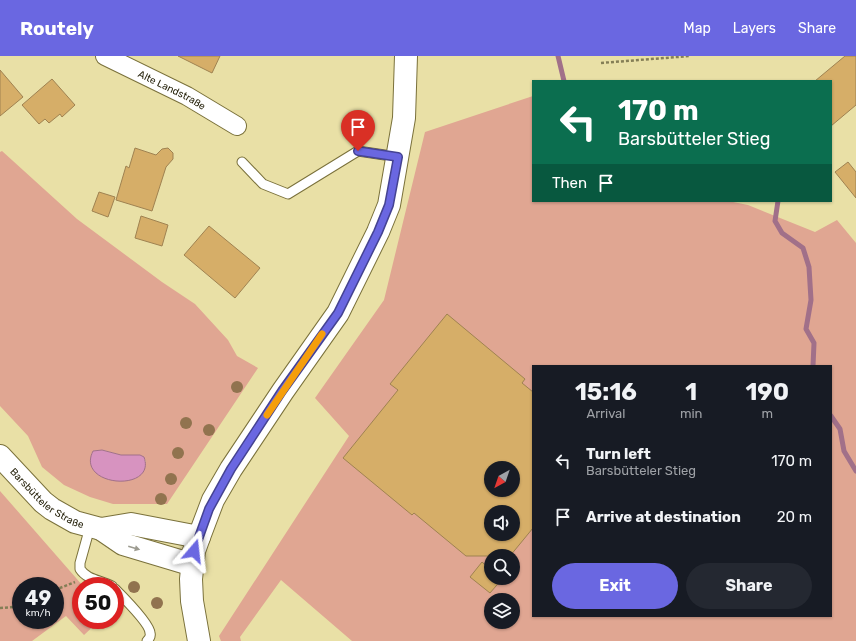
<!DOCTYPE html>
<html lang="en">
<head>
<meta charset="utf-8">
<style>
  body { margin:0; font-family:Rubik,sans-serif; background:#242831; color:#f1f3f6; height:100vh; display:flex; flex-direction:column; font-size:15px; white-space:nowrap }
  * { box-sizing:border-box; margin:0 }
  p { font-size:13px; color:#9ea1a6 }
  .icon { flex:none; width:22px; height:22px; fill:none; stroke:currentColor; stroke-width:2; stroke-linecap:round; stroke-linejoin:round }
  .map { position:relative; flex:1; overflow:hidden }
  .panel { position:absolute; left:532px; top:309px; width:300px; height:252px; display:flex; flex-direction:column; background:#171b24; border-radius:0px; box-shadow:0 1px 3px #0004 }
  .panel>* { flex:none }
  .top-card { position:absolute; left:532px; top:24px; width:300px; height:122px; border-radius:0px; box-shadow:0 1px 3px #0004; background:#0b6e4f; color:#fff; overflow:hidden }
  .needle { width:26px; rotate:220deg }
  .tools { position:absolute; left:484px; top:405px; display:grid; gap:8px }
  .tools a { display:grid; place-items:center; width:36px; height:36px; border-radius:50%; background:#171b24; box-shadow:0 1px 3px #0004; font-size:20px }
  .speed { position:absolute; left:12px; top:521px; display:flex; gap:8px; font-size:20px; font-weight:700; text-align:center }
  .speed>* { display:grid; place-content:center; width:52px; height:52px; border-radius:50%; background:#171b24; box-shadow:0 1px 3px #0004; line-height:1 }
  .speed small { font-size:10px; font-weight:400 }
  .speed .limit { border:6px solid #d22; background:#fff; color:#111 }
  .pin { position:absolute; display:grid; place-items:center; width:34px; height:34px; color:#fff; margin:-41px -17px; border-radius:50% 50% 50% 0; rotate:-45deg; box-shadow:0 0 4px #0007 }
  .pin .icon { rotate:45deg }
  .me { position:absolute; width:44px; margin:-22px; rotate:17deg; stroke-linejoin:round; filter:drop-shadow(0 0 3px #0008) }
  .turn { display:flex; align-items:center; gap:14px; height:84px; padding:0 20px; font-size:18px }
  .turn .icon { width:52px; height:52px; stroke-width:2.5 }
  .turn b { display:block; font-size:28px; line-height:34px }
  .then { display:flex; align-items:center; height:38px; padding:0 20px; background:#0003; gap:8px; font-size:15px }
  .eta { display:flex; justify-content:space-evenly; align-items:center; height:68px; text-align:center }
  .eta b { font-size:24px; font-weight:700; line-height:28px }
  .action { display:flex; gap:8px; margin-top:auto; padding:8px 20px }
  .action a { flex:1; height:46px; border-radius:24px; background:#6a67e1; color:#fff; font-size:16px; font-weight:700; line-height:46px; text-align:center }
  .action a+a { background:#242831; color:#f1f3f6 }
  ul { padding:0; list-style:none }
  li { display:flex; align-items:center; gap:12px; height:56px; padding:0 20px }
  li div { flex:1 }
  li b { display:block; font-size:15px }
  li em { font-style:normal }
  header { display:flex; align-items:center; gap:24px; box-sizing:border-box; height:56px; padding:0 20px; background:#6a67e1; color:#fff }
  header strong { font-size:19px }
  nav { display:flex; gap:22px; margin-inline-start:auto; font-size:14px }
  .map>svg:first-child { display:block }
  .green { fill:#e0a692; fill-rule:evenodd }
  .water { fill:#d793c0; stroke:#a17089 }
  .lines { fill:none; stroke-linecap:round; stroke-linejoin:round }
  .stream { stroke:#a17089; stroke-width:5 }
  .building { fill:#d6ae68; stroke:#9f8251; fill-rule:evenodd }
  .lane-casing { stroke:#7a713b; stroke-width:11 }
  .street-casing { stroke:#7a713b; stroke-width:20 }
  .secondary-casing { stroke:#7a713b; stroke-width:24 }
  .path { stroke:#847e56; stroke-width:2.5; stroke-dasharray:3 2; stroke-linecap:butt }
  .lane { stroke:#fff; stroke-width:9 }
  .street { stroke:#fff; stroke-width:18 }
  .secondary { stroke:#fff; stroke-width:22 }
  .tree { fill:#91734f }
  .oneway { fill:#9c9b90 }
  .route-casing { stroke:#454392; stroke-width:10 }
  .route { stroke:#6a67e1; stroke-width:7 }
  .slow { stroke:#f59e0b; stroke-width:7 }
  .labels { text-anchor:middle; stroke-width:4; stroke-linejoin:round; paint-order:stroke }
  .street-label { font-size:10px; fill:#242009; stroke:#f6edb3 }
</style>
</head>
<body>
<header>
<strong>Routely</strong>
<nav><a>Map</a><a>Layers</a><a>Share</a></nav>
</header>
<div class="map">
<svg width="856" height="585" viewBox="0 0 856 585">
  <rect width="100%" height="100%" fill="#e9e0a6"/>
  <g class="green">
    <path d="M533,40V145H728L748,149L815,176L837,164L856,187V585H352L281,524L240,581L241,585H221L219,580L349,380L315,342L384,244L425,76ZM533,310H831V560H533ZM491,412H513V434H491ZM491,456H513V478H491ZM491,500H513V522H491ZM491,544H513V566H491Z"/>
    <path d="M2,95L77,163L162,226L195,248L228,284L237,300L258,312L167,448H113L90,441L64,429L42,411L28,380L0,350V96ZM103,394L121,399H140L144,401L146,406L91,399L93,395Z"/>
    <path d="M0,435L83,530H81V564H100L84,579L66,560L32,585H0ZM21,530H55V564H21Z"/>
  </g>
  <path class="water" d="M102,394L121,399H140L144,401C157,437 75,431 93,395Z"/>
  <g class="lines">
    <g class="stream">
      <polyline points="558,0 564,25"/>
      <polyline points="778,145 775,165 782,177 803,192 809,211 811,244 806,273 814,287 813,310"/>
      <polyline points="831,360 840,373 844,395 856,415"/>
    </g>
  </g>
  <g class="building">
    <polygon points="178,0 220,0 212,17"/>
    <polygon points="845,0 856,0 856,49 831,70 831,25 815,25"/>
    <polygon points="0,14 23,41 0,60"/>
    <polygon points="52,23 75,49 62,61 60,58 49,67 45,63 39,68 22,49"/>
    <polygon points="135,92 156,99 162,93 168,92 173,97 173,103 166,111 152,155 116,144 126,110 129,112"/>
    <polygon points="848,106 856,116 856,142 835,116"/>
    <polygon points="99,136 115,141 108,161 92,155"/>
    <polygon points="141,160 168,169 162,190 135,182"/>
    <polygon points="209,170 260,212 235,242 184,199"/>
    <path d="M447,258L525,323L522,327L533,336V472L510,500H466L414,457L412,459L343,402L398,334L390,328ZM491,412H513V434H491ZM491,456H513V478H491Z"/>
    <polygon points="482,506 491,514 491,522 502,523 490,537 470,521"/>
  </g>
  <g class="lines">
    <defs>
      <g id="lane">
        <polyline points="242,106 263,128 288,138 358,95 398,101"/>
        <path d="M90,471L80,507V513C87,524 101,524 112,530"/>
        <path d="M115,533C122,540 150,568 150,577C151,580 149,583 147,585"/>
      </g>
      <g id="street">
        <path id="s1" d="M105,0L187,40L237,70"/>
      </g>
      <g id="secondary">
        <path id="s2" d="M0,400L43,446L52,453L75,466L101,473L131,468L199,481"/>
        <polyline points="101,473 123,488 193,509"/>
        <polyline points="199,585 192,545 191,523 194,495 199,481 213,444 231,413 283,335 338,257 378,176 389,149 404,62 406,0"/>
      </g>
    </defs>
    <use href="#lane" class="lane-casing"/>
    <use href="#street" class="street-casing"/>
    <use href="#secondary" class="secondary-casing"/>
    <g class="path">
      <polyline points="601,7 690,0"/>
      <polyline points="55,534 75,526"/>
      <polyline points="0,552 14,551 21,548"/>
    </g>
    <use href="#lane" class="lane"/>
    <use href="#street" class="street"/>
    <use href="#secondary" class="secondary"/>
  </g>
  <g class="tree">
    <circle cx="237" cy="331" r="6"/>
    <circle cx="186" cy="367" r="6"/>
    <circle cx="209" cy="374" r="6"/>
    <circle cx="178" cy="397" r="6"/>
    <circle cx="171" cy="423" r="6"/>
    <circle cx="161" cy="443" r="6"/>
    <circle cx="134" cy="531" r="6"/>
    <circle cx="157" cy="547" r="6"/>
  </g>
  <defs><path id="oneway-solid" d="M-6-.8H1V-3.2L6.5 0L1 3.2V.8H-6Z"/></defs>
  <use class="oneway" href="#oneway-solid" transform="translate(134 492) rotate(16)"/>
  <g class="lines">
    <defs>
      <polyline id="route" points="194,495 209,453 231,413 282,335 338,257 378,176 389,149 398,101 358,95"/>
    </defs>
    <use href="#route" class="route-casing"/>
    <use href="#route" class="route"/>
    <polyline class="slow" points="267,359 322,278"/>
  </g>
  <g class="labels">
    <g class="street-label">
      <text dy="4" stroke="none"><textPath href="#s1" startOffset="75">Alte Landstraße</textPath></text>
      <text dy="4" stroke="none"><textPath href="#s2" startOffset="64">Barsbütteler Straße</textPath></text>
    </g>
  </g>
</svg>
<div class="tools">
<a><svg class="needle" viewBox="-14 -14 28 28"><path d="M0-13l5 13h-10z" fill="#e53935"/><path d="M0 13l5-13h-10z" fill="#9ea1a6"/></svg></a>
<a><svg class="icon" aria-label="sound" viewBox="0 0 24 24"><path d="M4 9h4l5-4v14l-5-4H4zM17 9q2 3 0 6"/></svg></a>
<a><svg class="icon" aria-label="search" viewBox="0 0 24 24"><circle cx="10" cy="10" r="6"/><path d="M15 15l6 6"/></svg></a>
<a><svg class="icon" aria-label="layers" viewBox="0 0 24 24"><path d="M12 4l9 5-9 5-9-5zM3 14l9 5 9-5"/></svg></a>
</div>
<div class="speed"><div>49<small>km/h</small></div><div class="limit">50</div></div>
<div class="pin" style="left:358px;top:95px;background:#d93025"><svg class="icon" aria-label="arrive" viewBox="0 0 24 24"><path d="M6 21V4h12l-3 4 3 4H6"/></svg></div>
<svg class="me" style="left:194px;top:495px" viewBox="-20 -20 40 40"><path d="M0-17L14 15 0 8-14 15z" fill="#6a67e1" stroke="#fff" stroke-width="4"/></svg>
<div class="top-card">
<div class="turn"><svg class="icon" aria-label="left" viewBox="0 0 24 24"><path d="M17 20v-9H6M10 6l-5 5 5 5"/></svg><div><b>170 m</b>Barsbütteler Stieg</div></div>
<div class="then">Then<svg class="icon" aria-label="arrive" viewBox="0 0 24 24"><path d="M6 21V4h12l-3 4 3 4H6"/></svg></div>
</div>
<section class="panel">
<div class="eta">
<div><b>15:16</b><p>Arrival</p></div>
<div><b>1</b><p>min</p></div>
<div><b>190</b><p>m</p></div>
</div>
<ul>
<li><svg class="icon" aria-label="left" viewBox="0 0 24 24"><path d="M17 20v-9H6M10 6l-5 5 5 5"/></svg><div><b>Turn left</b><p>Barsbütteler Stieg</p></div><em>170 m</em></li>
<li><svg class="icon" aria-label="arrive" viewBox="0 0 24 24"><path d="M6 21V4h12l-3 4 3 4H6"/></svg><div><b>Arrive at destination</b></div><em>20 m</em></li>
</ul>
<div class="action"><a>Exit</a><a>Share</a></div>
</section>
</div>
</body>
</html>
